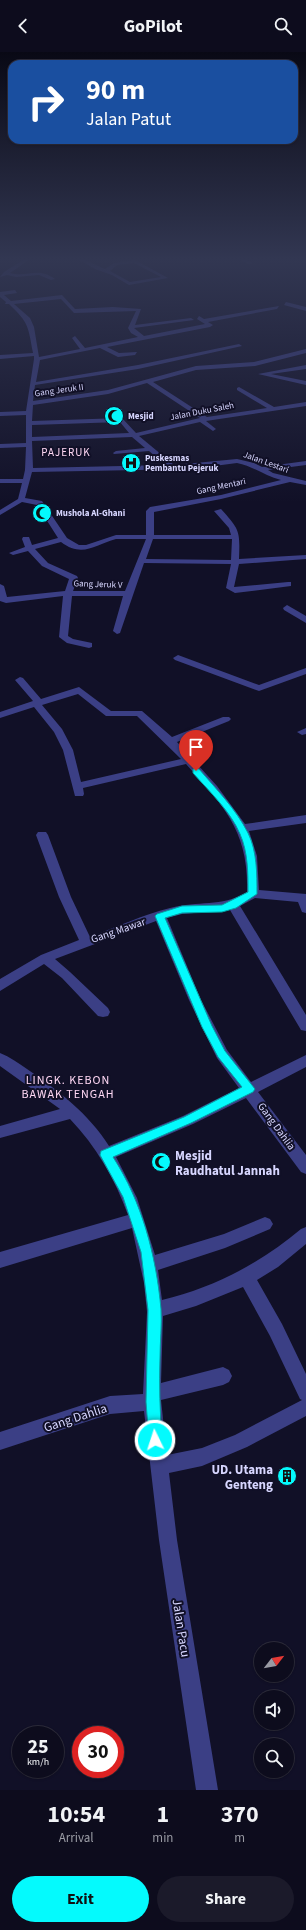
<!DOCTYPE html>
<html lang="en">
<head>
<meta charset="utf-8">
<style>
  body { margin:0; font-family:"Source Sans 3",sans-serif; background:#1b1a2a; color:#f1f3f6; height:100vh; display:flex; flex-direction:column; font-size:15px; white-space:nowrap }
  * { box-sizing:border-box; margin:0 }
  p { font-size:13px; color:#9a9ba4 }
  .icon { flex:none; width:22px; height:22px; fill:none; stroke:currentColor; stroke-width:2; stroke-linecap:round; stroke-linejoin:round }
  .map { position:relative; height:1738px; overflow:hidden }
  .details { display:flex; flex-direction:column; background:#0d0c1d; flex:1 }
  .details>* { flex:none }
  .guide { position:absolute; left:8px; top:8px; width:290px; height:84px; border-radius:12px; box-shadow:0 1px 3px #0004,0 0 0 1px #2d2c3b; background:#1a4fa0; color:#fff; overflow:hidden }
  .needle { width:26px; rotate:59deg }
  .fabs { position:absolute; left:254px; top:1590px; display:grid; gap:8px }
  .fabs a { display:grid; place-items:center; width:40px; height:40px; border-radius:50%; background:#0d0c1d; box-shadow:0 1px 3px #0004,0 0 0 1px #2d2c3b; font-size:20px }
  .speed { position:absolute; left:12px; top:1674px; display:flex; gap:8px; font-size:20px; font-weight:700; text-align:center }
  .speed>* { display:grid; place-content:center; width:52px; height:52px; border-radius:50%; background:#0d0c1d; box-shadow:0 1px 3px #0004,0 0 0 1px #2d2c3b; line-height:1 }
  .speed small { font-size:10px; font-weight:400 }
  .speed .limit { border:6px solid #d22; background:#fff; color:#111 }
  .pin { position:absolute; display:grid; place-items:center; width:34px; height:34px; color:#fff; margin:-41px -17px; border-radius:50% 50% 50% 0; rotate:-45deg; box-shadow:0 0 4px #0007 }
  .pin .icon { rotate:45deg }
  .me { position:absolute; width:44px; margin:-22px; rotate:356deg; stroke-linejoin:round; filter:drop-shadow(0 0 3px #0008) }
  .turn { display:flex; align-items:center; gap:14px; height:84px; padding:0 12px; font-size:18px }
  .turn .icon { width:52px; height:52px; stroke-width:2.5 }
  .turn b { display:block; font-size:28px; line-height:34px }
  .eta { display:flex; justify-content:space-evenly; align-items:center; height:68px; text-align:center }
  .eta b { font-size:24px; font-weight:700; line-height:28px }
  .primary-button { display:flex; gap:8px; margin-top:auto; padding:8px 12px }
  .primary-button a { flex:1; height:46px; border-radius:24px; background:#04fafd; color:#111; font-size:16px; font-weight:700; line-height:46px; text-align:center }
  .primary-button a+a { background:#1b1a2a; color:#f1f3f6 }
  header { display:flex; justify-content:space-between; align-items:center; height:52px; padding:0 12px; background:#0d0c1d; font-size:18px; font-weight:700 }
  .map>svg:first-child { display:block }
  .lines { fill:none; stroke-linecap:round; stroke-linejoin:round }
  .street { fill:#3b3f85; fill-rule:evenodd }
  .route { fill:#04fafd; stroke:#03a2a4 }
  .labels { text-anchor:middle; stroke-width:4; stroke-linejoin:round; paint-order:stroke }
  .far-street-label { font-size:9px; fill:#d7d6ff; stroke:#111027 }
  .far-poi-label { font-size:9px; font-weight:bold; fill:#d7d6ff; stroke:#111027; text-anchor:start }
  .far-quarter-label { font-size:11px; letter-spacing:1px; fill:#ffd8f4; stroke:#111027 }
  .street-label { font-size:11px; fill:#d7d6ff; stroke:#111027 }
  .neighbourhood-label { font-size:12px; letter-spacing:1px; fill:#ffd8f4; stroke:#111027 }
  .near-poi-label { font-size:13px; font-weight:bold; fill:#d7d6ff; stroke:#111027; text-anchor:start }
  .near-street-label { font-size:13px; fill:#d7d6ff; stroke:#111027 }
</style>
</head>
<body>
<header><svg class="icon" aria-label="back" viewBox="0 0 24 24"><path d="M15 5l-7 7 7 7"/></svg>GoPilot<svg class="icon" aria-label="search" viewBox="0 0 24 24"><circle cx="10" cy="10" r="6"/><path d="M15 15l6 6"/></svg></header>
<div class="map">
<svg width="306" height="1738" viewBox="0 0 306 1738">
  <rect width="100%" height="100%" fill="#111027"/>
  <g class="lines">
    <g class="street">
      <path d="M25,207H30L10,221C28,226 37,214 55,227L51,228L39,223L16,225L7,223L0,225L4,220Z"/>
      <path d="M78,207H83L105,217L114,211L135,208L168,226L129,233L112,223L95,217ZM134,211L161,225L130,230L110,219L117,213Z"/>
      <polygon points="238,207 244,207 253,211 249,212"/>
      <path d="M15,238L17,241L4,243L11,249L62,243L75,257L113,255L141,257L135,273L191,266L194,268L134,276L144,284L205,272L197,267L199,264L204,267L279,254L277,257L208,270L213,273L210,275L107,295L119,301L137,300L135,303L118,305L100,296L40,308L36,330L138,313L239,292L242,294L138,317L35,333L33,349L108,338L196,314L254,310L306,297V301L255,314L196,318L153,330L207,365L267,356L237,338V336L239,335L274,355L306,350V354L206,369L216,377L213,379L200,370L139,384L174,413L237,407L254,411L262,415L306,409V413L268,418L273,421L306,429V433L290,430L221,447L154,460V483H231L229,476L214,459L221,457C240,478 240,479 239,507L306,503V507L239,512L234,535L288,530H291V534L235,541L226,536L231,512L144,511L120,581L117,582L113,579L123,544H72L68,584L73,587L92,591V595L89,596L67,591L59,585L63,544L6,551L0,549V532L4,534L7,545L65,539L69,527L42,514L28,499L13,503L9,501L25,495L22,487L23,485H29L32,493L58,486L37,453L22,450L0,463V458L18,447L22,431H0V427H23L25,418L26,395L0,396V392L26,391V363L0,364V360L26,359L34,307V304L0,307V303L33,301C28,274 29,271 9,252H5L6,250L0,245V240ZM61,247L74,261L136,259L128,276L131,281L138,285L85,296L75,284L72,286L80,297L39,305L34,275L30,266L14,252ZM147,331L200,366L136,381L122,366L32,369L33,353L108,342ZM120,370L129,381L32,385V373ZM132,385L145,396L116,399L113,401L114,402L149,399L166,413L33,416L32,389ZM237,411C253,414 265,424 281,428L221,443L150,455L146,459V483H116L86,493H79L67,486L42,449L25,446L32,420L191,417ZM116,487H146L125,539H73L78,526L77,524L48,511L35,497L61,490C82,506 95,493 116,487ZM153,487H232L231,508L146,507Z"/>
      <polygon points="286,250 306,255 306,259 284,253"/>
      <polygon points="306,313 306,317 271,322 306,329 306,333 258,322"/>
      <polygon points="287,553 306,564 306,571 284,558 283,556"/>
      <polygon points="178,603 259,633 306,616 306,622 259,639 175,608 173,606"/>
      <path d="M20,625L23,626L41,647L79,635L111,659H142L172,685L223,665H229L231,667L229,669L177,690L217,734L245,772L306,763V771L249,779L257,804L259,838L306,842V861L302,860L298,850L255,846L240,854L306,963V979L301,978L230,858L182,862L167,866L201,948L227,998L251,1030L306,1003V1015L258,1040L306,1103V1122L301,1120L246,1046L193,1072L116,1105L137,1146L155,1203L224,1182L265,1165L270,1167L273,1172L270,1177L225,1196L158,1218L162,1248C215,1235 259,1212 301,1177L306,1175V1192L278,1215L257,1228L282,1272L306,1322V1364L247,1395L202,1414L169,1421L177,1488L218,1738H196L159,1488L144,1359L110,1362L0,1398V1380L110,1344L143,1342L147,1260L144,1231L132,1176L0,1216V1200L128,1163C115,1127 96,1094 70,1067L0,1086V1074L60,1057L0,1014V1001C10,1005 18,1011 27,1017C58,1038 89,1062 109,1094L183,1064L239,1036L217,1006L189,948L156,869L55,907L70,920L108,956L110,960L108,964L103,965L98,964L62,926L44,912L0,939V927L41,903L79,888L59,845L36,783L38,780H46L48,783L71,845L90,885C116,875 143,863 170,856C199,848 220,856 247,840C249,780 224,754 186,712L83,736L84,742L83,744H75L63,698L54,680L34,655L0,666V660L33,649L15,628ZM78,642L106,664H137L181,707L81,730L73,698L62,677L42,653ZM243,1235L270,1284L300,1347L302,1348L235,1383L202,1396L167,1403L161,1348L223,1333L229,1330L232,1324L229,1318L223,1315L161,1331L163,1264L196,1254Z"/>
      <polygon points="306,676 306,682 302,683 297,680"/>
    </g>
  </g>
  <linearGradient id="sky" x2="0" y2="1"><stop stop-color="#090915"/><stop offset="0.46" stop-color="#323752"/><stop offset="1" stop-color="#323752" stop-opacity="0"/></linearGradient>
  <rect width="306" height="450" fill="url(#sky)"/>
  <path class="route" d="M196,716L199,717C216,737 236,757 248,781C257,799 257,822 257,842L236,856L222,860L182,861L165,866L212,974L225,999L255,1037L253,1040L191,1071L113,1105C142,1150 156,1203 161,1257C162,1273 160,1290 160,1306C159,1333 160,1360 162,1388L160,1392L155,1394L151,1392L149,1388L146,1350L148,1258L141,1200L123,1145L100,1103L101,1099L184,1065L242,1035L218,1005L202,975L155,864L157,862L182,854L222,853L248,840C248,821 248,800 240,782C231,760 209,739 193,721V717Z"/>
  <defs>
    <symbol id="mosque-disc" viewBox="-11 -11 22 22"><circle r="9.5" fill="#04fafd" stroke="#111027"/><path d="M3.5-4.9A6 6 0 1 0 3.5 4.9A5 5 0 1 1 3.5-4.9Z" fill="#111"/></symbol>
    <symbol id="hospital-disc" viewBox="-11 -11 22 22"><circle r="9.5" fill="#04fafd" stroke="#111027"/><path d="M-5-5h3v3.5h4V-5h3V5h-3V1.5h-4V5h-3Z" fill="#111"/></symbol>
    <symbol id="building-disc" viewBox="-11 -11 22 22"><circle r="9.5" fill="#04fafd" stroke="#111027"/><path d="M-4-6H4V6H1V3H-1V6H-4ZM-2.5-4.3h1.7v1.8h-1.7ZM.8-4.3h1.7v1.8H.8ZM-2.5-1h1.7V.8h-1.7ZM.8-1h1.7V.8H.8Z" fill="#111"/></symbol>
  </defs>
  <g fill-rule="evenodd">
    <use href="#mosque-disc" x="103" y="353" width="22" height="22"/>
    <use href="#hospital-disc" x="120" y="400" width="22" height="22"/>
    <use href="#mosque-disc" x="31" y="450" width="22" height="22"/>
    <use href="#mosque-disc" x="150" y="1099" width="22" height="22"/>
    <use href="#building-disc" x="276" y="1413" width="22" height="22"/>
  </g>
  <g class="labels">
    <g class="far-street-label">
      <text transform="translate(59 338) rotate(-8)" y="3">Gang Jeruk II</text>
      <text transform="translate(202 359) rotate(-11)" y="3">Jalan Duku Saleh</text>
      <text transform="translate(266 410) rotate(20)" y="3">Jalan Lestari</text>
      <text transform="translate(221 434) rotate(-12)" y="3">Gang Mentari</text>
      <text transform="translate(98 532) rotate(2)" y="3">Gang Jeruk V</text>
    </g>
    <g class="far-poi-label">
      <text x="128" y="367">Mesjid</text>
      <text x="145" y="409">Puskesmas<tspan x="145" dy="10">Pembantu Pejeruk</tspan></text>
      <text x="56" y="464">Mushola Al-Ghani</text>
    </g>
    <g class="far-quarter-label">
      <text x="66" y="404">PAJERUK</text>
    </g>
    <g class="street-label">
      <text transform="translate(118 878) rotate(-19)" y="4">Gang Mawar</text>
      <text transform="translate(277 1074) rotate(54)" y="4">Gang Dahlia</text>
    </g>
    <g class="neighbourhood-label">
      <text x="68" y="1032">LINGK. KEBON<tspan x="68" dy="14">BAWAK TENGAH</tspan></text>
    </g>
    <g class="near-poi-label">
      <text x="175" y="1108">Mesjid<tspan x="175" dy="15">Raudhatul Jannah</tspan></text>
      <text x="273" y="1422" text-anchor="end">UD. Utama<tspan x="273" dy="15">Genteng</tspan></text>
    </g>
    <g class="near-street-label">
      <text transform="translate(75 1365) rotate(-18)" y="5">Gang Dahlia</text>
      <text transform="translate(182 1576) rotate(81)" y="5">Jalan Pacu</text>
    </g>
  </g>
</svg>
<div class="fabs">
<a><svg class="needle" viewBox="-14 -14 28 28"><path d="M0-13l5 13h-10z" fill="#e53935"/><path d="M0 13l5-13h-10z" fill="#9a9ba4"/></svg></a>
<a><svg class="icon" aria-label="sound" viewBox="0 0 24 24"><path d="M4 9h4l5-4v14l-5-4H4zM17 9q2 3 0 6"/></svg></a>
<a><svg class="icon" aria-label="search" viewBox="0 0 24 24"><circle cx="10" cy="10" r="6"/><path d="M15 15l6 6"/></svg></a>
</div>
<div class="speed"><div>25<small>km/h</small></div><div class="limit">30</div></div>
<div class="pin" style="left:196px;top:719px;background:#d93025"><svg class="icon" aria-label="arrive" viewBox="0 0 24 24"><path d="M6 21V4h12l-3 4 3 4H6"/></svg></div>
<svg class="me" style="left:155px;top:1388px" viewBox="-20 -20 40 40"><circle r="17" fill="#04fafd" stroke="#fff" stroke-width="3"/><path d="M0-11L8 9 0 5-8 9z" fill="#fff"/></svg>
<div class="guide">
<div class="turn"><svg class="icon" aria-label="right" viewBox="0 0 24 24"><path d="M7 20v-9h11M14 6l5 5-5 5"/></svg><div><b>90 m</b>Jalan Patut</div></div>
</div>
</div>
<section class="details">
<div class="eta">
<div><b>10:54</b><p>Arrival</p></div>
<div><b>1</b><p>min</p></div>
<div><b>370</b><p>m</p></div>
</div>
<div class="primary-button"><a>Exit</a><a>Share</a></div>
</section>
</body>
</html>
